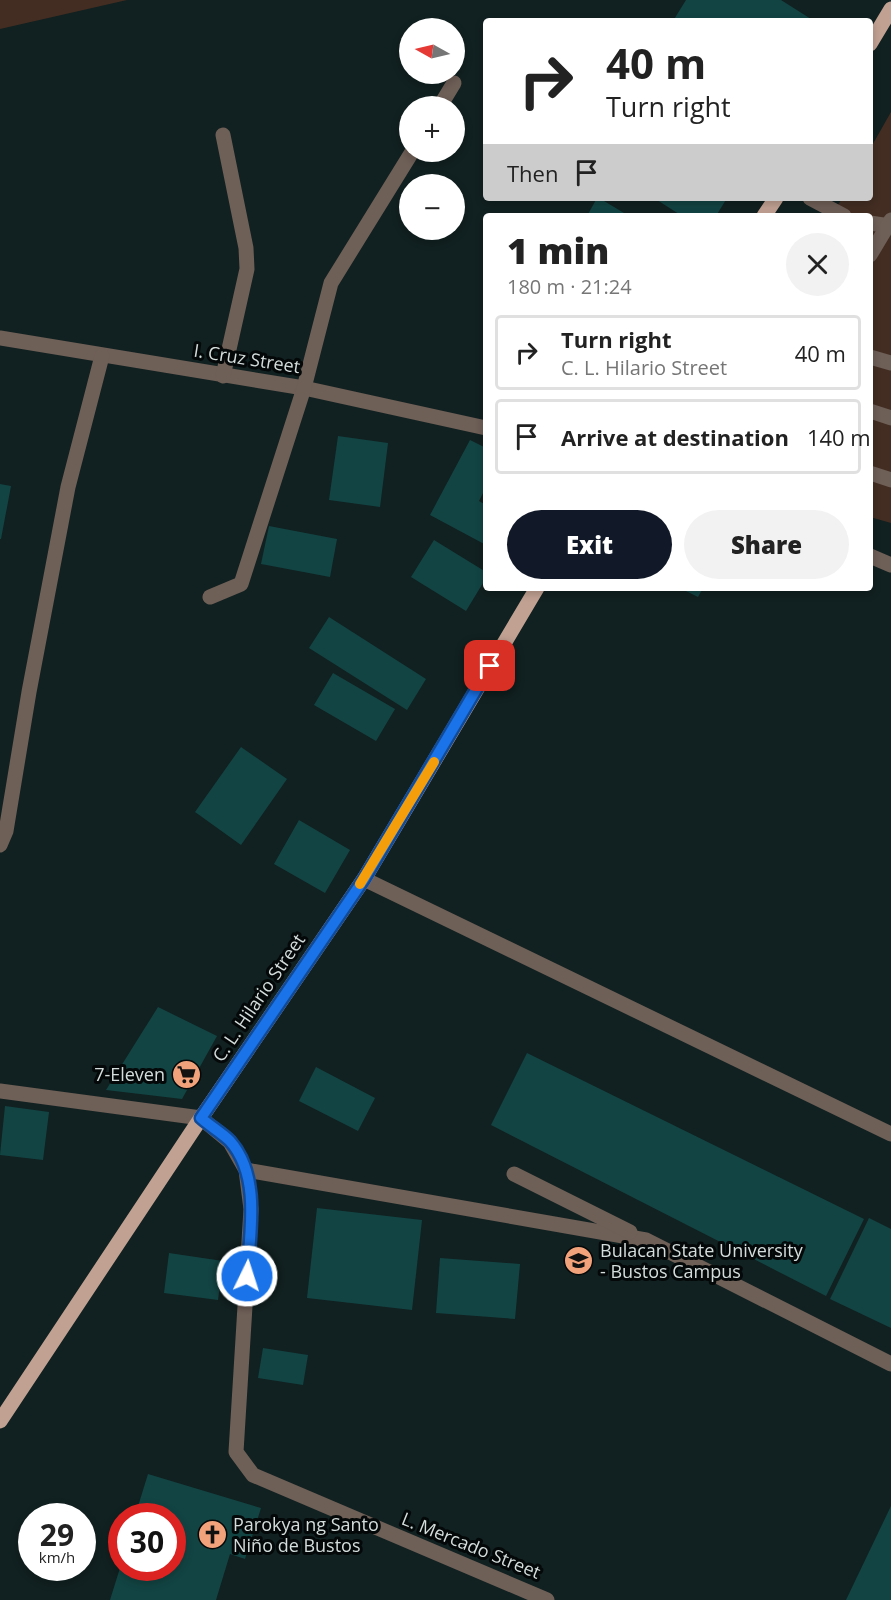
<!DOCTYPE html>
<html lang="en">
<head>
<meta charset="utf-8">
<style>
  body { margin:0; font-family:"Open Sans",sans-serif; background:#f2f2f2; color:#222; height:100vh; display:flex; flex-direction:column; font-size:22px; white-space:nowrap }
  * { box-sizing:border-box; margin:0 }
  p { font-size:20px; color:#767676 }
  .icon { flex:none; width:33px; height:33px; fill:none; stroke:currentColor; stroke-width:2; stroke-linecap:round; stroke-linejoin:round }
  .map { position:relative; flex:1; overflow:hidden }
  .side { position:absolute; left:483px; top:213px; width:390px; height:378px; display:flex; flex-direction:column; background:#fff; border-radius:6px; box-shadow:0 3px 9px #0003 }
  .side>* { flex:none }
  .banner { position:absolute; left:483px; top:18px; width:390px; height:183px; border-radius:6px; box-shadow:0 3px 9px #0003; background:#fff; color:#222; overflow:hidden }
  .needle { width:39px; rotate:278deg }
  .controls { position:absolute; left:399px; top:18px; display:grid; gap:12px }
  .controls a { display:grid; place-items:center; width:66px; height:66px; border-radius:50%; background:#fff; box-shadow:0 3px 9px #0003; font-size:30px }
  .speed { position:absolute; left:18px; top:1503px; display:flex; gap:12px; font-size:30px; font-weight:700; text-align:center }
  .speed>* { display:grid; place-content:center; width:78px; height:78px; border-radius:50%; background:#fff; box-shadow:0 3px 9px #0003; line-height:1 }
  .speed small { font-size:15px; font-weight:400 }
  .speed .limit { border:9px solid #d22; background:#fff; color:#111 }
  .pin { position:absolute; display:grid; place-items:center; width:51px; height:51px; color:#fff; margin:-26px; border-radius:12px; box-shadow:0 3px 9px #0006 }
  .me { position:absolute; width:66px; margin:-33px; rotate:4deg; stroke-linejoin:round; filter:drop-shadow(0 0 4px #0008) }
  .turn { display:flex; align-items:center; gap:21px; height:126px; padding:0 24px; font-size:27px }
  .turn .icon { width:78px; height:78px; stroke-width:2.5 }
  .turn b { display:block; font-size:42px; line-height:51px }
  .then { display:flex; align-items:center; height:57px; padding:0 24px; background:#0003; gap:12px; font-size:22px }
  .round { display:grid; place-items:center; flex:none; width:63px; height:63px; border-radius:32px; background:#f2f2f2 }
  .head { display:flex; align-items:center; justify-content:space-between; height:102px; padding:0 24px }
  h1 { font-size:36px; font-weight:800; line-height:45px }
  .button { display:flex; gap:12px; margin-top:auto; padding:12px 24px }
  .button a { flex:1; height:69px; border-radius:36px; background:#111827; color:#fff; font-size:24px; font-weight:800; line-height:69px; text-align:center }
  .button a+a { background:#f2f2f2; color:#222 }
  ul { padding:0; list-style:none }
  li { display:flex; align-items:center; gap:18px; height:75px; margin:0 12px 9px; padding:0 12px; border:3px solid #e0e0e0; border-radius:6px }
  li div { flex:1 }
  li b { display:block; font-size:22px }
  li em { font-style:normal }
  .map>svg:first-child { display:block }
  .green { fill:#432d22 }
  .building { fill:#124443 }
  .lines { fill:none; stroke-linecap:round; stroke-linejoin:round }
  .minor { stroke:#6e5f57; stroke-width:15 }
  .major { stroke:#c1a192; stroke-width:15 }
  .route-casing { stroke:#114b97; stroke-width:15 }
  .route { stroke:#1a73e8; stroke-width:10 }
  .slow { stroke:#f59e0b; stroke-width:10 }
  .labels { text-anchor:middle; stroke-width:6; stroke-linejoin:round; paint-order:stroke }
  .street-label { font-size:18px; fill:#d4dddc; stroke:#040808 }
  .poi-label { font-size:18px; fill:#d4dddc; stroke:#040808; text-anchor:start }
</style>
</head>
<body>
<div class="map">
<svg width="891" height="1600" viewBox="0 0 891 1600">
  <rect width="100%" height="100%" fill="#112020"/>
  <g class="green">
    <polygon points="0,0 127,0 0,29"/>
    <polygon points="891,112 891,523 870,517 870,216 832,216 842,198 870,198 870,149"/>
  </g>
  <g class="building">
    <polygon points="686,0 781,0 811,19 810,21 673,21"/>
    <polygon points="597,198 599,198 629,216 587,216"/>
    <polygon points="654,198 727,198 716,216 682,216"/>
    <polygon points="338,436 388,443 380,507 329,500"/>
    <polygon points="470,440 486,448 486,487 479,501 486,505 486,545 430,515"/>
    <polygon points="0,484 11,486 1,539 0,539"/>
    <polygon points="269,526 337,539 330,577 261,564"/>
    <polygon points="434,540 486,572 486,578 466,611 411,577"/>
    <polygon points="685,588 703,588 698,597 684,590"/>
    <polygon points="329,617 426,679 407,710 309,648"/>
    <polygon points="333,673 395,709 376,741 314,705"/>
    <polygon points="241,747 287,779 241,845 195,812"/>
    <polygon points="299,820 350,850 325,893 274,864"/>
    <polygon points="158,1007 217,1036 182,1099 106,1090"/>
    <polygon points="527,1053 864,1219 826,1296 491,1125"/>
    <polygon points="316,1067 375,1098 358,1131 299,1101"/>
    <polygon points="5,1106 49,1112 43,1160 0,1155"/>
    <polygon points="317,1208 422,1220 412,1310 307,1298"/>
    <polygon points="869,1218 891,1229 891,1328 830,1299"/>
    <polygon points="169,1253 223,1261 218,1300 164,1293"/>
    <polygon points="440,1258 520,1264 515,1319 436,1313"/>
    <polygon points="263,1348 308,1355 303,1385 258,1378"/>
    <polygon points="148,1474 261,1508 245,1559 230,1554 216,1600 110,1600 120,1568 172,1568 172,1516 135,1516"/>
    <polygon points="891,1506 891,1600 846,1600"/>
  </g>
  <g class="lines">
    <g class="minor">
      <polyline points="440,106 454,83"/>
      <polyline points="810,198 844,216"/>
      <polyline points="870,223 891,226"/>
      <polyline points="870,255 891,220"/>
      <polyline points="0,338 304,388 486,428"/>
      <polyline points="870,357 891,363"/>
      <polyline points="223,376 247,269 246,248 223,135"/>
      <polyline points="870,411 891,418"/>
      <polyline points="870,473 891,480"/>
      <polyline points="870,556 891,565"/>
      <polyline points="210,597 241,584 304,388 331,283 412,152"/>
      <polyline points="0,845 6,831 29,692 68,487 102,356"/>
      <polyline points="364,879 891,1134"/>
      <polyline points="0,1091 201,1118 230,1142 246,1170 251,1209 236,1452 253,1475 547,1600"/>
      <polyline points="246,1170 646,1240 891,1364"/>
      <polyline points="514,1174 630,1232"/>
    </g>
    <g class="major">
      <polyline points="870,44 891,9"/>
      <polyline points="764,216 776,198"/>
      <polyline points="0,1421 201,1118 364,879 537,588"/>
    </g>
  </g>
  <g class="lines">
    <defs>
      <path id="route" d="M247,1276C250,1233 261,1176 230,1141C222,1133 210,1126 201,1118L364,879L490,666"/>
    </defs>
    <use href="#route" class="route-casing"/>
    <use href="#route" class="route"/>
    <polyline class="slow" points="360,884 434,762"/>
  </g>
  <defs>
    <symbol id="supermarket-disc" viewBox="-11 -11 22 22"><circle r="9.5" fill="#f1a27b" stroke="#040808"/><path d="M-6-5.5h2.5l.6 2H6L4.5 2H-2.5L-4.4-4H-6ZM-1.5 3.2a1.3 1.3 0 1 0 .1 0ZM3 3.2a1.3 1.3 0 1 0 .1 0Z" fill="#111"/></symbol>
    <symbol id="university-disc" viewBox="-11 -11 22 22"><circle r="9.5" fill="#f1a27b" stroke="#040808"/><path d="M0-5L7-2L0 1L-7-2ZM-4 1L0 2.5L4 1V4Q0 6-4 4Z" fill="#111"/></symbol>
    <symbol id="church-disc" viewBox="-11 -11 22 22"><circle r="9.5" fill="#f1a27b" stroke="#040808"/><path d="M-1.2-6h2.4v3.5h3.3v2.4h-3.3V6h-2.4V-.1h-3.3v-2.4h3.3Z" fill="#111"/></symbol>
  </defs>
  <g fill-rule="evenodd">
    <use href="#supermarket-disc" x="170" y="1058" width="33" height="33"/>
    <use href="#university-disc" x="562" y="1244" width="33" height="33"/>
    <use href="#church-disc" x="196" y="1518" width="33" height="33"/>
  </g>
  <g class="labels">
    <g class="street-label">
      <text transform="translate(247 359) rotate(9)" y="6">I. Cruz Street</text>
      <text transform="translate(259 998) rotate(-56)" y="6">C. L. Hilario Street</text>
      <text transform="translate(471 1546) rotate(22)" y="6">L. Mercado Street</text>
    </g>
    <g class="poi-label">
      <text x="165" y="1081" text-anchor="end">7-Eleven</text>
      <text x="600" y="1257">Bulacan State University<tspan x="600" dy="21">- Bustos Campus</tspan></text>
      <text x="233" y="1531">Parokya ng Santo<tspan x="233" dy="21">Niño de Bustos</tspan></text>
    </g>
  </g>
</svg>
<div class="controls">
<a><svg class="needle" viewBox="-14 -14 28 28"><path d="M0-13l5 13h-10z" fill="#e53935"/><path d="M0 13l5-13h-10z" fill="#767676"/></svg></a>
<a>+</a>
<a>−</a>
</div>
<div class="speed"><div>29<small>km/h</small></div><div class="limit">30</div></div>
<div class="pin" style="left:490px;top:666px;background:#d93025"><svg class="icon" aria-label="arrive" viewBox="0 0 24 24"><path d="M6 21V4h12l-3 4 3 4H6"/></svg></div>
<svg class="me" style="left:247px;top:1276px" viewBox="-20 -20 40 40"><circle r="17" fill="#1a73e8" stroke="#fff" stroke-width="3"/><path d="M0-11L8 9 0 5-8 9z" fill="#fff"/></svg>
<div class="banner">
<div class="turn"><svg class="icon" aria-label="right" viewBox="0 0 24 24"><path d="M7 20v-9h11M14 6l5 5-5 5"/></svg><div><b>40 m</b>Turn right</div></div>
<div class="then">Then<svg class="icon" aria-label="arrive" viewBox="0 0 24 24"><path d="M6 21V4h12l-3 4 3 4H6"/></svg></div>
</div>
<section class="side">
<div class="head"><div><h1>1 min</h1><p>180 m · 21:24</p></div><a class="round"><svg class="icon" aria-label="close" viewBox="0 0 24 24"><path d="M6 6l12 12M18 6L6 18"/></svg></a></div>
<ul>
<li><svg class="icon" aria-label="right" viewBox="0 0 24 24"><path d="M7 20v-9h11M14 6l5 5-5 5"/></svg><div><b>Turn right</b><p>C. L. Hilario Street</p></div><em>40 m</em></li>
<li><svg class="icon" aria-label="arrive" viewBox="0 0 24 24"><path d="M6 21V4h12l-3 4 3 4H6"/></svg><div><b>Arrive at destination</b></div><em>140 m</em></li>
</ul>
<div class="button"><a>Exit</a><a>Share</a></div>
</section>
</div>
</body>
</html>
